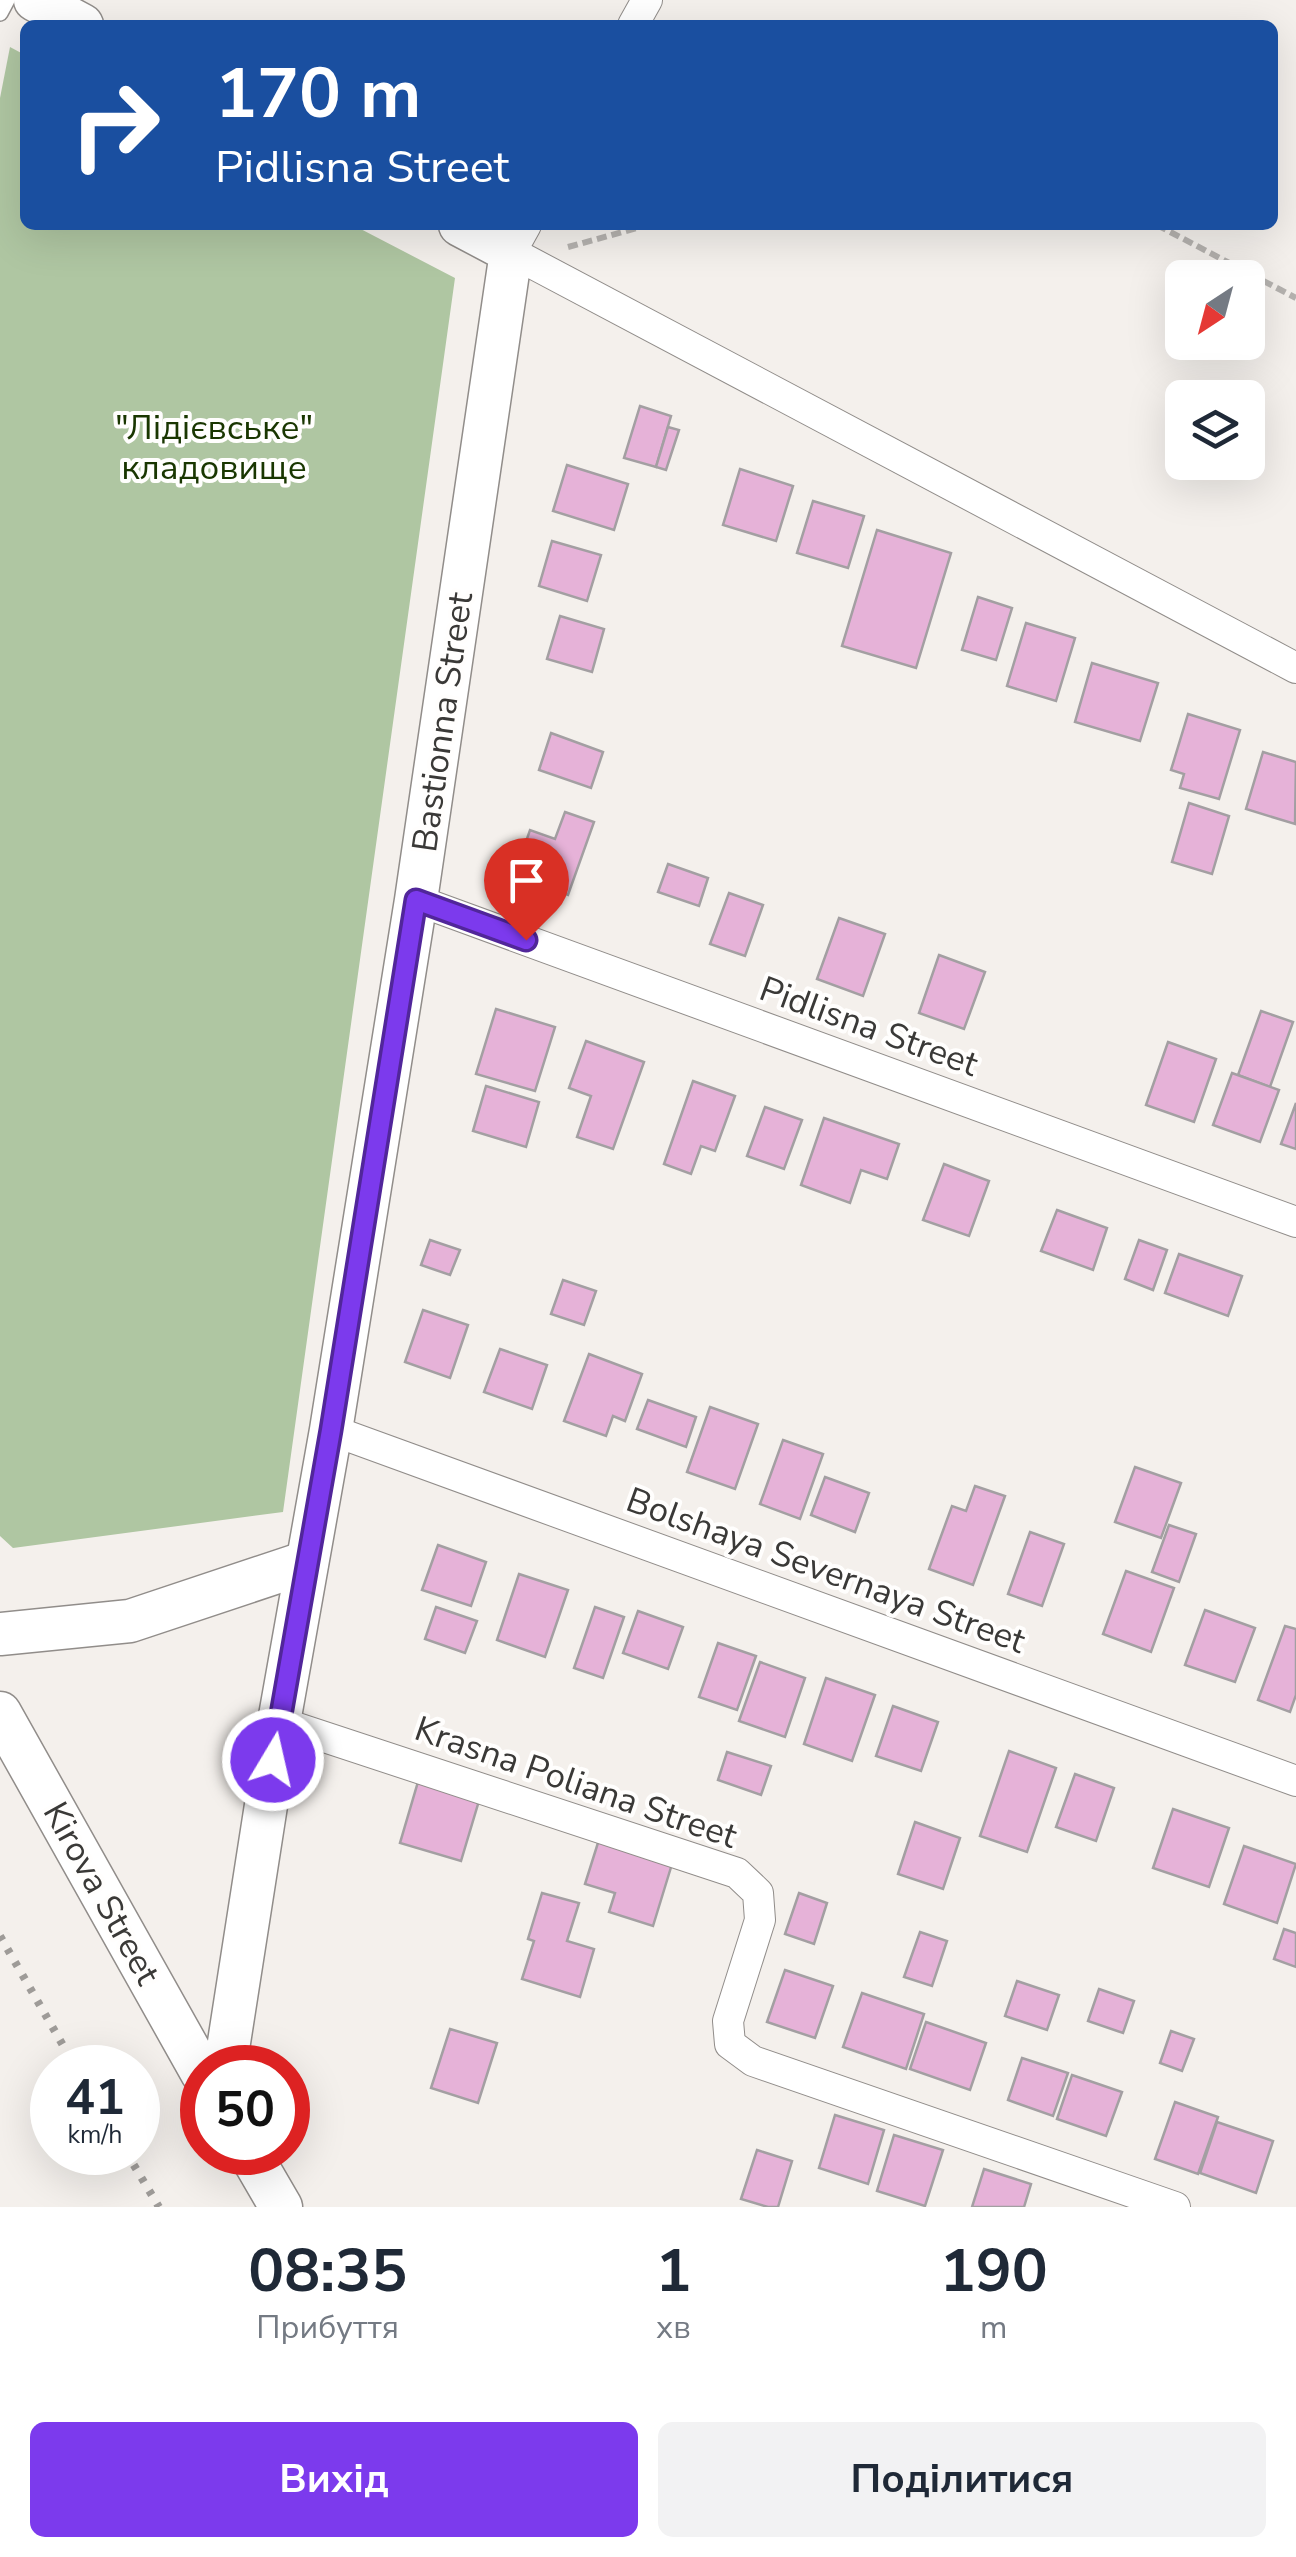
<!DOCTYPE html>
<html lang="uk">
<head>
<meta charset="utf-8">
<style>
  body { margin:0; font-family:"Nunito Sans",sans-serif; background:#f2f2f3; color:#1f2937; height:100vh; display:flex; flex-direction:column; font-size:38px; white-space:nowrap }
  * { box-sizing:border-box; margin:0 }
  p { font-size:32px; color:#747a83 }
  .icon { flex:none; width:55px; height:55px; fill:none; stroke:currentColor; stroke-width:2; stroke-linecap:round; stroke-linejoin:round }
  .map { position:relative; height:2207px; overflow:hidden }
  .sheet { display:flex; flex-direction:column; background:#fff; flex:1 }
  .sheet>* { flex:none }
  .hud { position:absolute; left:20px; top:20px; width:1258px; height:210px; border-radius:15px; box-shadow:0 10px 40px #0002; background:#1a4fa0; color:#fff; overflow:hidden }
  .needle { width:65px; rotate:216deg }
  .fabs { position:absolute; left:1165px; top:260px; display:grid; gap:20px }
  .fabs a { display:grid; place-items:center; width:100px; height:100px; border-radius:15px; background:#fff; box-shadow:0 10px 40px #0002; font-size:50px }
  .speed { position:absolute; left:30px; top:2045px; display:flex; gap:20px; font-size:50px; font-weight:700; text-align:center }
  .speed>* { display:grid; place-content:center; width:130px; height:130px; border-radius:50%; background:#fff; box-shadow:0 10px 40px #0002; line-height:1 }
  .speed small { font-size:25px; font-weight:400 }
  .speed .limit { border:15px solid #d22; background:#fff; color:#111 }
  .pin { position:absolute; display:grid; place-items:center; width:85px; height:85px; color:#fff; margin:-102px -42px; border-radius:50% 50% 50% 0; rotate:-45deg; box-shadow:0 0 10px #0007 }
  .pin .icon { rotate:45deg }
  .me { position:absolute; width:110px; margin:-55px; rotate:9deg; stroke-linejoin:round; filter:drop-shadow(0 0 8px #0008) }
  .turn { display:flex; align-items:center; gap:35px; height:210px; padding:0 30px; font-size:45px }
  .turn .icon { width:130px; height:130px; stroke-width:2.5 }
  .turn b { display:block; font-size:70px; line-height:85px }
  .eta { display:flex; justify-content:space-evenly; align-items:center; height:170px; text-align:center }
  .eta b { font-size:60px; font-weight:700; line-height:70px }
  .button { display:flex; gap:20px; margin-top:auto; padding:20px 30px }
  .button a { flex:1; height:115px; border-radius:15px; background:#7c3aed; color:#fff; font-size:40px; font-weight:700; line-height:115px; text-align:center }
  .button a+a { background:#f2f2f3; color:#1f2937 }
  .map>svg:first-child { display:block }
  .green { fill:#afc6a2 }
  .building { fill:#e6b2d8; stroke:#a39fa2; stroke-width:2.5 }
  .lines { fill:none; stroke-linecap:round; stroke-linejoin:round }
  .service-casing { stroke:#918d8a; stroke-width:18 }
  .minor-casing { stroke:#918d8a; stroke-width:32 }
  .secondary-casing { stroke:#918d8a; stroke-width:45 }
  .path { stroke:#b5b2af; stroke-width:6; stroke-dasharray:10 5; stroke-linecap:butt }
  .service { stroke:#fff; stroke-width:15 }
  .minor { stroke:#fff; stroke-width:30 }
  .secondary { stroke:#fff; stroke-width:42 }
  .rail { stroke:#9e9b98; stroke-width:8; stroke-dasharray:5 10; stroke-linecap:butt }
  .route-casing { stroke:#51269a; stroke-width:25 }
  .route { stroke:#7c3aed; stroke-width:18 }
  .labels { text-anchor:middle; stroke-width:8; stroke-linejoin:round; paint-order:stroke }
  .park-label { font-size:35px; fill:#193600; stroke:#fffefd }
  .street-label { font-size:35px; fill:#3a3937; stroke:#fffefd }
</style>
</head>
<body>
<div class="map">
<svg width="1296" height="2207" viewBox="0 0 1296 2207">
  <rect width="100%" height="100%" fill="#f4f0ec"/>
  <polygon class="green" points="10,47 25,55 25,225 353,225 455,278 283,1512 13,1548 0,1536 0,98"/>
  <g class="building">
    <polygon points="640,406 671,416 656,467 624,458"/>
    <polygon points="668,427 679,430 666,470 656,467"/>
    <polygon points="567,465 628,484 614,530 553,511"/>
    <polygon points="740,469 793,486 776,541 723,525"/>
    <polygon points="813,501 864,516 848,568 797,553"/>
    <polygon points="877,530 951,553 916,668 842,646"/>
    <polygon points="552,541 601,555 587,601 539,586"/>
    <polygon points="978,597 1012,608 996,660 962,650"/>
    <polygon points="560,616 604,629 592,672 547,659"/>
    <polygon points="1026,623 1075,638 1056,701 1007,686"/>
    <polygon points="1092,663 1158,683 1140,741 1075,722"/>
    <polygon points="1188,714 1240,730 1219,799 1180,788 1184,774 1171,770"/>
    <polygon points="551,733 603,752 591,788 539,770"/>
    <polygon points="1263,752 1296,762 1295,824 1246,809"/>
    <polygon points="1189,803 1229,816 1212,874 1172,862"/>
    <polygon points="565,812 594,822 568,895 514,876 530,830 555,839"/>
    <polygon points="668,864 708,878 699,906 658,892"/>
    <polygon points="729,893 763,905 745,956 710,944"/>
    <polygon points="839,918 885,934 863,996 817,979"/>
    <polygon points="939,955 985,972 964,1029 919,1013"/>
    <polygon points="496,1009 555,1027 535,1091 476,1074"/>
    <polygon points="1261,1011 1293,1022 1270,1087 1238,1075"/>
    <polygon points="586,1041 644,1062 613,1149 577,1137 591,1096 569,1088"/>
    <polygon points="1168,1042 1216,1059 1194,1122 1146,1105"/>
    <polygon points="1232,1073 1279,1090 1260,1142 1213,1125"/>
    <polygon points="693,1081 735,1096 715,1151 701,1146 691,1174 664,1164"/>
    <polygon points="486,1086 539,1102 526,1147 473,1131"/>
    <polygon points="1296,1103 1296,1149 1281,1144"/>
    <polygon points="765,1107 802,1120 784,1169 747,1156"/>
    <polygon points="824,1118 899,1144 887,1179 861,1170 850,1203 801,1185"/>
    <polygon points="944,1164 989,1181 969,1236 923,1220"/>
    <polygon points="1057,1210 1107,1228 1093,1270 1041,1251"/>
    <polygon points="430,1240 460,1250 450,1275 421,1265"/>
    <polygon points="1139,1240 1167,1250 1153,1290 1125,1279"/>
    <polygon points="1179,1254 1242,1276 1228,1316 1165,1293"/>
    <polygon points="563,1280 596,1291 584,1325 551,1314"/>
    <polygon points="423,1310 468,1325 450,1378 405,1362"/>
    <polygon points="500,1349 547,1365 532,1409 484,1392"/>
    <polygon points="589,1354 642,1374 625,1421 613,1416 606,1436 564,1421"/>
    <polygon points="648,1400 696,1417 686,1447 637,1429"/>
    <polygon points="710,1407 758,1424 735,1489 687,1472"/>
    <polygon points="783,1440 823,1454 800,1519 760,1504"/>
    <polygon points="1135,1467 1181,1483 1161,1538 1115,1522"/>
    <polygon points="825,1477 869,1493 855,1532 811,1515"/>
    <polygon points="975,1486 1005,1496 973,1585 929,1569 952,1506 966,1511"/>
    <polygon points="1169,1525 1196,1534 1179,1582 1152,1572"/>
    <polygon points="1030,1532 1064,1544 1042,1606 1008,1594"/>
    <polygon points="438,1545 486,1562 471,1606 422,1590"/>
    <polygon points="1126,1571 1174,1588 1151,1652 1103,1634"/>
    <polygon points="519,1574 568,1590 545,1657 497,1640"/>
    <polygon points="436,1607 477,1621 465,1653 425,1639"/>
    <polygon points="595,1607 624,1617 603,1678 574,1668"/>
    <polygon points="1205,1610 1255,1628 1235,1682 1185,1665"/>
    <polygon points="638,1611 683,1627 668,1669 623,1653"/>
    <polygon points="1285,1626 1296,1629 1296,1695 1290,1712 1258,1700"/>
    <polygon points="718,1643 756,1656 737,1710 699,1697"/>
    <polygon points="760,1662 805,1678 785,1737 739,1721"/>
    <polygon points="826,1678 875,1695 852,1761 804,1744"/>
    <polygon points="893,1706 938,1722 921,1771 876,1756"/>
    <polygon points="1009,1751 1056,1768 1027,1852 980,1836"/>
    <polygon points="727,1752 771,1766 761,1795 718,1780"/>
    <polygon points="1075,1774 1114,1788 1096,1841 1056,1827"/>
    <polygon points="420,1775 481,1794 461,1861 400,1843"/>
    <polygon points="1173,1809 1229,1828 1209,1887 1153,1868"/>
    <polygon points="915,1822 960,1838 943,1889 898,1874"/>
    <polygon points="602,1830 672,1864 653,1926 609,1912 615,1893 585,1884"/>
    <polygon points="1244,1846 1296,1864 1277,1923 1224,1904"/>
    <polygon points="542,1893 579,1903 567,1941 594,1949 580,1997 522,1979 534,1941 528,1939"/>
    <polygon points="799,1893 827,1903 814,1944 785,1934"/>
    <polygon points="1284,1929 1296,1933 1296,1967 1274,1959"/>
    <polygon points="920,1932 947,1941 932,1986 904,1977"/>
    <polygon points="785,1970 833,1986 815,2038 767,2022"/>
    <polygon points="1017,1981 1059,1995 1047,2030 1005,2016"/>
    <polygon points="1099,1989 1134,2001 1123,2033 1088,2021"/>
    <polygon points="862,1993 924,2014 906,2069 843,2047"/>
    <polygon points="926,2022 986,2043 970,2090 910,2069"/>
    <polygon points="450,2029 497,2043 478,2103 431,2088"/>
    <polygon points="1171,2031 1194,2039 1182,2071 1160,2063"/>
    <polygon points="1022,2058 1068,2073 1053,2116 1008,2100"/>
    <polygon points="1072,2075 1122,2092 1106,2136 1057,2119"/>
    <polygon points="1175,2102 1218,2117 1198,2174 1155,2159"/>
    <polygon points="835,2115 884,2130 868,2184 819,2168"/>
    <polygon points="1217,2122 1273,2141 1256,2193 1200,2173"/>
    <polygon points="894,2135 943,2150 925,2206 877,2191"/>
    <polygon points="757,2150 792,2161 778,2207 768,2207 741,2199"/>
    <polygon points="984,2169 1031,2184 1024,2207 972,2207"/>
  </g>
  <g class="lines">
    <defs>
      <polyline id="service" points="0,13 7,0"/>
      <g id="minor">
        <polyline points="633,25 647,0"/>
        <polyline points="526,225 511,252 1296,668"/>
        <polyline points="416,900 1296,1222"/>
        <polyline points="331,1430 1296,1781"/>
        <polyline points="279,1722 737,1873 758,1893 760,1920 728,2021 730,2044 753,2061 1175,2207"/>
      </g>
      <g id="secondary">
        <polyline points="35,0 82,25"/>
        <polyline points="0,1634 130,1621 307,1562"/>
        <polyline points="0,1713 202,2073"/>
        <polyline points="225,2068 279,1722 331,1430 416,900 511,252 460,225"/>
        <polyline points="249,2152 281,2207"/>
      </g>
    </defs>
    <use href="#service" class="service-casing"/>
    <use href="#minor" class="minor-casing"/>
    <use href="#secondary" class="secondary-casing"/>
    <g class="path">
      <polyline points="1157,225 1296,298"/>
      <polyline points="568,247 648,225"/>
    </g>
    <use href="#service" class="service"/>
    <use href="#minor" class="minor"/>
    <use href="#secondary" class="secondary"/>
    <g class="rail">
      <polyline points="0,1936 76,2068"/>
      <polyline points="126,2152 159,2207"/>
    </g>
  </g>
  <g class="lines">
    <defs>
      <polyline id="route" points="273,1760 331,1430 416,900 526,940"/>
    </defs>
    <use href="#route" class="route-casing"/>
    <use href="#route" class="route"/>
  </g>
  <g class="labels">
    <g class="park-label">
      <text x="214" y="439">"Лідієвське"<tspan x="214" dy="40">кладовище</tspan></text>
    </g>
    <g class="street-label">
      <text transform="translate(442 722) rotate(-82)" y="12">Bastionna Street</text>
      <text transform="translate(869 1026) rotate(20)" y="12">Pidlisna Street</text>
      <text transform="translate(826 1570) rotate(20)" y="12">Bolshaya Severnaya Street</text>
      <text transform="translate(576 1782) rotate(19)" y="12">Krasna Poliana Street</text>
      <text transform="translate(102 1893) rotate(61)" y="12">Kirova Street</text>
    </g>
  </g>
</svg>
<div class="fabs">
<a><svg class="needle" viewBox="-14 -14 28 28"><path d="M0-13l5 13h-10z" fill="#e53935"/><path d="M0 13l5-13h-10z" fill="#747a83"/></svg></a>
<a><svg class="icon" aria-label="layers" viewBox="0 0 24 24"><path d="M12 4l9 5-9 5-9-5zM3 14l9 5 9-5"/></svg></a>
</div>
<div class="speed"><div>41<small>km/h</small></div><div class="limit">50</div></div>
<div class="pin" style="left:526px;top:940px;background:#d93025"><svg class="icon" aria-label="arrive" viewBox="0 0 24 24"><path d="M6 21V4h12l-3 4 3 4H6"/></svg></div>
<svg class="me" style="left:273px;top:1760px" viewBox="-20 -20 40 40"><circle r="17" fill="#7c3aed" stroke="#fff" stroke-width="3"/><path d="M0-11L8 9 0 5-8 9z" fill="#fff"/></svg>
<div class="hud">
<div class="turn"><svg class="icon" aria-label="right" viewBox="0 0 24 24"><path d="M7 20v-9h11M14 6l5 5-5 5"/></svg><div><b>170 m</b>Pidlisna Street</div></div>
</div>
</div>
<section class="sheet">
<div class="eta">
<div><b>08:35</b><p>Прибуття</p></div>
<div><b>1</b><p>хв</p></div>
<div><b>190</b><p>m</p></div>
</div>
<div class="button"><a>Вихід</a><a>Поділитися</a></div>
</section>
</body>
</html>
